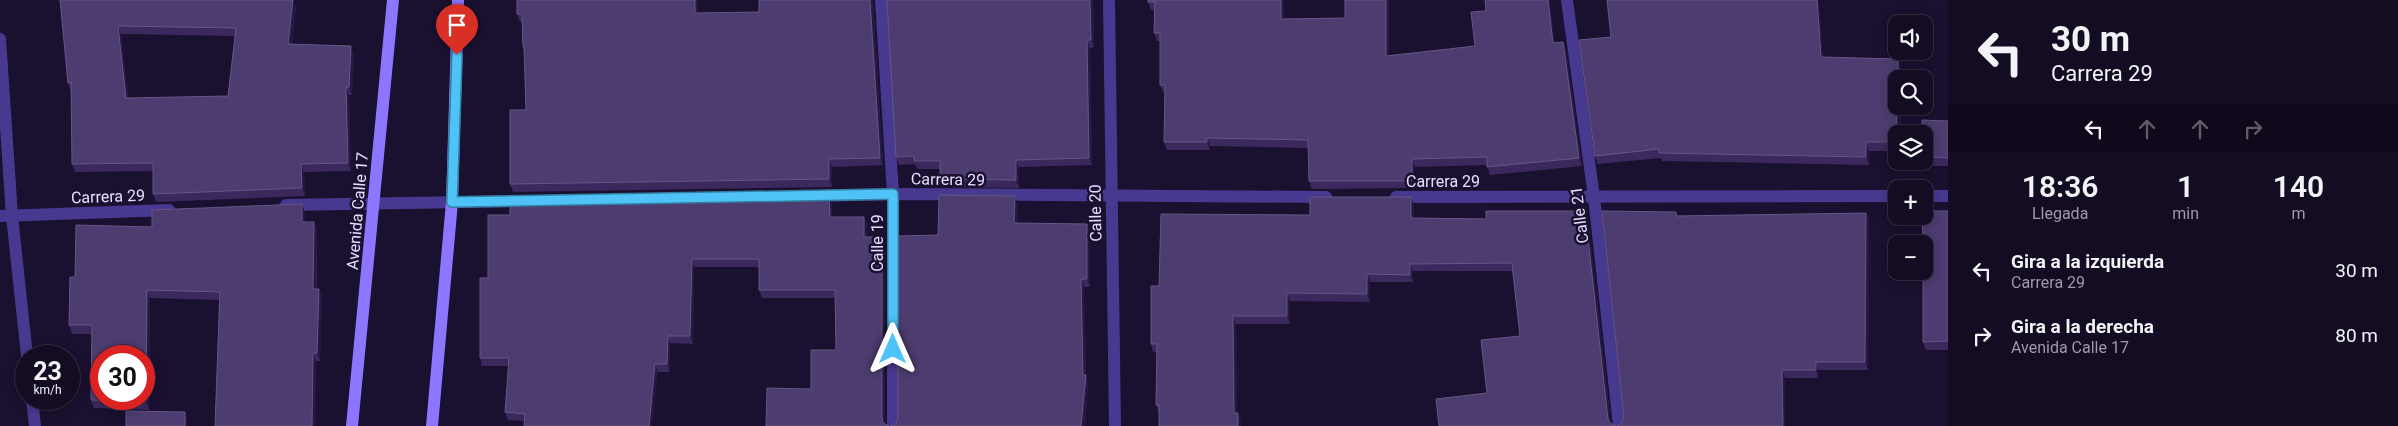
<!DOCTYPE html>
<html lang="es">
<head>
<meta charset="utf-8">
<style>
  body { margin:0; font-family:Roboto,sans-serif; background:#211a30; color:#f1f3f6; height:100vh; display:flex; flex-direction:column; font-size:19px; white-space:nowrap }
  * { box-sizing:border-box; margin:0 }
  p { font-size:16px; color:#9d9ba6 }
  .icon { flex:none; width:28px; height:28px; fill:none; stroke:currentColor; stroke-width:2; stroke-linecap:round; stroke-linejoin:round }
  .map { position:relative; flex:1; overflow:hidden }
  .details { display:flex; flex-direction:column; background:#140c23; width:450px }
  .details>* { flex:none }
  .top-card { background:#140c23; color:#f1f3f6; overflow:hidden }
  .controls { position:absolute; left:1888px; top:15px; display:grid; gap:10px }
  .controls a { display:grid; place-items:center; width:45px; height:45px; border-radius:10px; background:#140c23; box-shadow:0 2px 12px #0003,0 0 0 1px #332c41; font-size:25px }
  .speed { position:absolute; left:15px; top:345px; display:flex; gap:10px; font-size:25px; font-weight:700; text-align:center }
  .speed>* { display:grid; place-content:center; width:65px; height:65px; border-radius:50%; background:#140c23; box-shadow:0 2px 12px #0003,0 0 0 1px #332c41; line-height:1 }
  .speed small { font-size:12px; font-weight:400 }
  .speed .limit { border:8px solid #d22; background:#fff; color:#111 }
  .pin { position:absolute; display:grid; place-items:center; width:42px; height:42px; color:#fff; margin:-51px -21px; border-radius:50% 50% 50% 0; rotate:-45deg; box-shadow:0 0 5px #0007 }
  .pin .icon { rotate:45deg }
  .me { position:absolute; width:55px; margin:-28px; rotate:0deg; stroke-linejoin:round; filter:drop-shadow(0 0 4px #0008) }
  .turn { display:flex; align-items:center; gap:18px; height:105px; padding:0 20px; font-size:22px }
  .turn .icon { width:65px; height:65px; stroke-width:2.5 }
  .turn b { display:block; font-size:35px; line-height:42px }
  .lanes { display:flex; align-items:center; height:48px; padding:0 20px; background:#0003; justify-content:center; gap:25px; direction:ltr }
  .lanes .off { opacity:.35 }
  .eta { display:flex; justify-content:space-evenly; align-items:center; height:85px; text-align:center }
  .eta b { font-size:30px; font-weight:600; line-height:35px }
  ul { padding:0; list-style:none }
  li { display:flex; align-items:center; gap:15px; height:65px; padding:0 20px }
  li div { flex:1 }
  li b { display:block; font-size:19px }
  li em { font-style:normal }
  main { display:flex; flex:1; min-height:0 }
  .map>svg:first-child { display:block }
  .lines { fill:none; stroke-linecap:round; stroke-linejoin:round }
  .street { stroke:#483990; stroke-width:12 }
  .secondary { stroke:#8c75ff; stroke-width:12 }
  .wall { fill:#3b295d; fill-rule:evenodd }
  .shaded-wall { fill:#261743 }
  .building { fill:#4d3c6f; stroke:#655685; fill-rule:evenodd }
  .route-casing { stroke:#337fa1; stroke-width:12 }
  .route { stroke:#4fc3f7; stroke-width:9 }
  .labels { text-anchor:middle; stroke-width:5; stroke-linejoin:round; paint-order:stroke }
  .street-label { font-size:16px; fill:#e6deff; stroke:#1a102f }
</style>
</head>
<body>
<main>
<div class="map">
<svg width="1948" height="426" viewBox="0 0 1948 426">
  <rect width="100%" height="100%" fill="#1a102f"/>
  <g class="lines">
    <g class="street">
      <polyline points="881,0 893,194 893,426"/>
      <polyline points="1109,0 1115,426"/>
      <polyline points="1567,0 1594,197 1619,426"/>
      <polyline points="0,39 12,216 27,356"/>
      <polyline points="814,196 893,194 1326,197"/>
      <polyline points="1924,196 1948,196"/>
      <polyline points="1396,197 1896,196"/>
      <polyline points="286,205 526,201"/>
      <polyline points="0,216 169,210"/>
      <polyline points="32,399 35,426"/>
    </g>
    <g class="secondary">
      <polyline points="352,426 393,0"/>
      <polyline points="432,426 452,202 458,0"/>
    </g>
  </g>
  <g class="wall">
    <path d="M60,0L296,7L292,44L351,46L354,55L352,95H349L351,171L304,172L305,196L156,202L153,194V171L75,172L72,164L71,91L68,83ZM121,34L235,36L228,96L128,98Z"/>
    <polygon points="517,0 697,0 698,13 759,12 759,0 873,0 883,165 832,167 832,187 513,192 510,184 526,110 525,53 523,47 522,22 520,22 517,14"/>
    <polygon points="1093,0 1094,47 1090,48 1092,165 1019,167 1019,188 942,187 940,179 940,169 917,169 915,164 899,165 896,157"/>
    <polygon points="1148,0 1284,19 1345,18 1345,0 1389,0 1389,56 1555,43 1566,50 1582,166 1490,175 1487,165 1415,167 1415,188 1312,189 1309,181 1309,148 1210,146 1210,150 1167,150 1164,142 1165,92 1163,92 1160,85 1160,41 1157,41 1154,33 1154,10 1151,10 1148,2"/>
    <polygon points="1611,37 1824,57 1898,59 1901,67 1896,106 1901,106 1900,134 1896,134 1896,151 1869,151 1869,165 1662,161 1661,158 1598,164 1595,156"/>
    <polygon points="1948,121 1948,166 1925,166 1923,161 1924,134"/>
    <polygon points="832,203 832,217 864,217 867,224 867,237 882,237 885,244 885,423 811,389 836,350 835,298 762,298 759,290 759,267 694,267 693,344 670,343 670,372 658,372 524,421 508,420 505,412 509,366 482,366 480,358 488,278"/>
    <polygon points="1018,204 1017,223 1087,224 1090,232 1090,287 1084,287 1086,376 1088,383 1085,426 891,426 895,425 898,418 938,235"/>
    <polygon points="1414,205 1414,218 1588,219 1611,424 1487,393 1520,336 1512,271 1413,271 1413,282 1370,282 1370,302 1290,301 1290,324 1236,324 1237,413 1241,420 1159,412 1156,405 1157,352 1153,352 1151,344 1159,286 1310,215"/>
    <polygon points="1948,211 1948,350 1926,350 1923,342"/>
    <polygon points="1676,212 1678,216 1866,213 1869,221 1868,370 1818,370 1818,378 1785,378 1621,424 1624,417"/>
    <polygon points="305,213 305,222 314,222 317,230 317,289 319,289 322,297 320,361 316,361 315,426 215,426 219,300 150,298 149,410 94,408 91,400 92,334 72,334 69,325 75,277 152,227"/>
  </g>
  <g class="shaded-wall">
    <polygon points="293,0 296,7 291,53 288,44"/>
    <polygon points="695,0 697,0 698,21 695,13"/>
    <polygon points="870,0 873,0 883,165 880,158"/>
    <polygon points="1090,0 1093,0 1094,47 1091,40"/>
    <polygon points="1281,0 1284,0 1284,27 1281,19"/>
    <polygon points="1386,0 1389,0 1389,64 1386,56"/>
    <polygon points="1548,0 1550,0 1556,51 1553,43"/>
    <polygon points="1817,0 1819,0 1824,66 1821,57"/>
    <polygon points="118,26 121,34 129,106 126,98"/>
    <polygon points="1087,40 1090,48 1092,165 1089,158"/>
    <polygon points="1563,42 1566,50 1582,166 1579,158"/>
    <polygon points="351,46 354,55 352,95 349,87"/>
    <polygon points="1898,59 1901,67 1901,79 1898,79"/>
    <polygon points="346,87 349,95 351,171 348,163"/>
    <polygon points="1897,106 1901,106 1900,134 1897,134"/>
    <polygon points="1207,138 1210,146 1210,150 1207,142"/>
    <polygon points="1866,142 1869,151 1869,165 1866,157"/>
    <polygon points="829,159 832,167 832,187 829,179"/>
    <polygon points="1412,159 1415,167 1415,188 1412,181"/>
    <polygon points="1016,160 1019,167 1019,188 1016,180"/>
    <polygon points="301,164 304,172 305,196 302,188"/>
    <polygon points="829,195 832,203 832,225 830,217"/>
    <polygon points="1015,196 1018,204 1017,231 1014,223"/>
    <polygon points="1411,197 1414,205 1414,226 1411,218"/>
    <polygon points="302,204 305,213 305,230 302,222"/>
    <polygon points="1585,211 1588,219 1611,426 1608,419"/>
    <polygon points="1866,213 1869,221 1868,370 1865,362"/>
    <polygon points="864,217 867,224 867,245 864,237"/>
    <polygon points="314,222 317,230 316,297 313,289"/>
    <polygon points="1087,224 1090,232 1090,287 1087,279"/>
    <polygon points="882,237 885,244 885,426 882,418"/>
    <polygon points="692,259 694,267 693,344 690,336"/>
    <polygon points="1410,264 1413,271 1413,282 1410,275"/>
    <polygon points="1367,274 1370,282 1370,302 1367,294"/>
    <polygon points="1081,279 1084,287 1086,376 1088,383 1085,426 1081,426 1083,375"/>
    <polygon points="319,289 322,297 320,361 317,353"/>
    <polygon points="147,290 150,298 149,410 146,401"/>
    <polygon points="1287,293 1290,301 1290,324 1287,316"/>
    <polygon points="1233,316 1236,324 1237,420 1234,413"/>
    <polygon points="668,336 670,343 670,372 667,364"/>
    <polygon points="313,353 316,361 315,426 312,426"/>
    <polygon points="1816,362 1818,370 1818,378 1816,370"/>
    <polygon points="655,364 658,372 652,426 649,426"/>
    <polygon points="1782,370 1785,378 1785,426 1783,426"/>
    <polygon points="185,412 187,417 187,426 185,426"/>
    <polygon points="1238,413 1241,420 1241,426 1238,426"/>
  </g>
  <g class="building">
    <path d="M60,0H293L288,44L351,46L349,87H346L348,163L301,164L302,188L153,194V163L72,164L71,82L68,83ZM118,26L236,28L228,96L126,98Z"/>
    <polygon points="517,0 695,0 695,13 759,12 759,0 870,0 880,158 829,159 829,179 510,184 510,110 526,110 524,47 523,47 522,14 517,14"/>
    <polygon points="887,0 1090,0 1091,40 1087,40 1089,158 1016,160 1016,180 940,179 940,161 914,161 914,156 896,157"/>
    <polygon points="1148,0 1281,0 1281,19 1345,18 1345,0 1386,0 1386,56 1475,46 1471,12 1486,11 1485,0 1548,0 1553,43 1563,42 1579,158 1487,167 1487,157 1412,159 1412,181 1309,181 1308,140 1207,138 1207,142 1164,142 1165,85 1160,85 1160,33 1154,33 1155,2 1148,2"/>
    <polygon points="1607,0 1817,0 1821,57 1898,59 1898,79 1896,79 1896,106 1897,106 1896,142 1866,142 1866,157 1659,153 1659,149 1595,156 1579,40 1611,37"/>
    <polygon points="1922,120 1948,121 1948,158 1924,157 1924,134 1922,134"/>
    <polygon points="829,195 830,217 864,217 864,237 882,237 882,418 883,423 889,426 766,426 767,388 811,389 811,350 836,350 835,290 759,290 759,259 692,259 690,336 668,336 667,364 655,364 649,426 524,426 525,414 505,412 509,358 480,358 480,278 488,278 488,215 510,215 510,200"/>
    <polygon points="939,195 1015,196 1014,223 1087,224 1087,279 1081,279 1083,375 1086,375 1081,426 891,426 895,425 898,418 898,236 938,235"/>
    <polygon points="1310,197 1411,197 1411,218 1486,219 1486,211 1585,211 1608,419 1610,423 1616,426 1439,426 1436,399 1487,393 1481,340 1520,336 1512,263 1410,264 1410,275 1367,274 1367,294 1287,293 1287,316 1233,316 1234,413 1238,413 1238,426 1159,426 1159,405 1156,405 1157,344 1151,344 1151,286 1159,286 1161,214 1310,215"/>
    <path d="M302,204V222H314L313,289H319L317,353H313L312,426H215L220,292L147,290L146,401L91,400L92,325H69L70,277H75L76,225L152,227V210ZM101,356H144V399H101Z"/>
    <polygon points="1602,211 1676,212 1676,216 1866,213 1865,362 1816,362 1816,370 1782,370 1783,426 1617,426 1621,424 1624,417"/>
    <polygon points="1924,211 1948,211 1948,341 1923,342 1923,271 1924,271 1924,244 1923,244 1922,216 1924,216"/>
    <polygon points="126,411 185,412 185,426 126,426"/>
  </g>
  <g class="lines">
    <defs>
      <polyline id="route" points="457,55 452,202 893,194 893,349"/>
    </defs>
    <use href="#route" class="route-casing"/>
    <use href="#route" class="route"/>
  </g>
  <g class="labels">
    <g class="street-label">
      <text transform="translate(948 179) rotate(1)" y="6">Carrera 29</text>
      <text x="1443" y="187">Carrera 29</text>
      <text transform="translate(108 196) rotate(-2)" y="6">Carrera 29</text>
      <text transform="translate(357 211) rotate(-85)" y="6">Avenida Calle 17</text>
      <text transform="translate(1095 213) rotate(-91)" y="6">Calle 20</text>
      <text transform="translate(1579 215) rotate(-97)" y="6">Calle 21</text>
      <text transform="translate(877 243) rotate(-90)" y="6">Calle 19</text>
    </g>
  </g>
</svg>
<div class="controls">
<a><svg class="icon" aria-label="sound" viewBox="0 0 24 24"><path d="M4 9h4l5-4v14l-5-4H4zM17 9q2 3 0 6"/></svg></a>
<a><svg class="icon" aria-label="search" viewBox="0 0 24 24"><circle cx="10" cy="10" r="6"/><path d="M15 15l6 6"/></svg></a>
<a><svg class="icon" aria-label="layers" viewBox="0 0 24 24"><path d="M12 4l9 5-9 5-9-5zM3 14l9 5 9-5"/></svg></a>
<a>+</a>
<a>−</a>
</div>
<div class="speed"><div>23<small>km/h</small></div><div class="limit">30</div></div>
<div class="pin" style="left:457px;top:55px;background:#d93025"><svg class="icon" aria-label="arrive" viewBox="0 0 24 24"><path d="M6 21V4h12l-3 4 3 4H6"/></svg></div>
<svg class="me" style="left:893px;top:349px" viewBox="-20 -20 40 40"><path d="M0-17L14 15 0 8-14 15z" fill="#4fc3f7" stroke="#fff" stroke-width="4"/></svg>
</div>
<section class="details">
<div class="top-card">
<div class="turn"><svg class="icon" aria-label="left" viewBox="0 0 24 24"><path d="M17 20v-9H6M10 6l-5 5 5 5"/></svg><div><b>30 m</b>Carrera 29</div></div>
<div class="lanes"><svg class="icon" aria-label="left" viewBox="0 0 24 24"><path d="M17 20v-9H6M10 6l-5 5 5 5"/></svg><svg class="icon off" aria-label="ahead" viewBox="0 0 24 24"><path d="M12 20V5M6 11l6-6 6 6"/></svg><svg class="icon off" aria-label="ahead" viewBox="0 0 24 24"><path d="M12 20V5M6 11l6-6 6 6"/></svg><svg class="icon off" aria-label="right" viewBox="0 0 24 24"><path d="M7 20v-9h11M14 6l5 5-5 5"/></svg></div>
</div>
<div class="eta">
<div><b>18:36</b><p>Llegada</p></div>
<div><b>1</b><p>min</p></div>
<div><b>140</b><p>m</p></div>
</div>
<ul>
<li><svg class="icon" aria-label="left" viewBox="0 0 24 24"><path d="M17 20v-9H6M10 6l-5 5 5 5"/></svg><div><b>Gira a la izquierda</b><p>Carrera 29</p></div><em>30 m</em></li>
<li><svg class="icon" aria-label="right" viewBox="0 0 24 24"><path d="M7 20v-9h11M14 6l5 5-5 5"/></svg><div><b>Gira a la derecha</b><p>Avenida Calle 17</p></div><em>80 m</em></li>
</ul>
</section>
</main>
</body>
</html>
